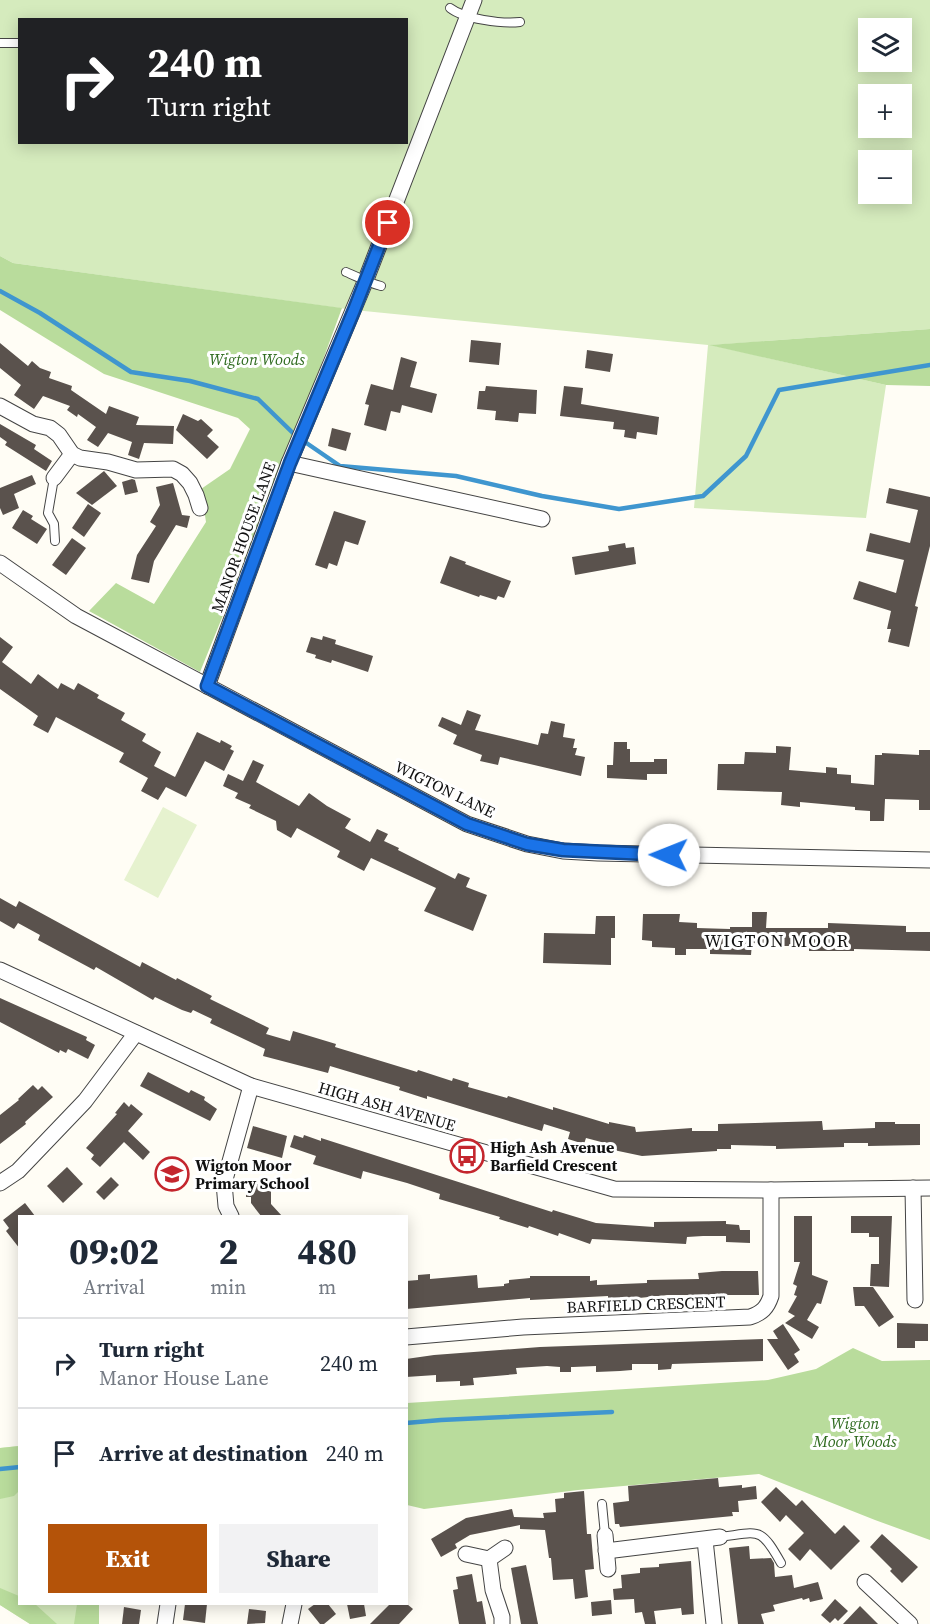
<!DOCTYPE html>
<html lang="en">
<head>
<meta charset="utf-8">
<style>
  body { margin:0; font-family:"Source Serif 4",serif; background:#f2f2f3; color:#1f2937; height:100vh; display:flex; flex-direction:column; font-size:22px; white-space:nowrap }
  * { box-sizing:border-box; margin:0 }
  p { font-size:20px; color:#747a83 }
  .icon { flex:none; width:33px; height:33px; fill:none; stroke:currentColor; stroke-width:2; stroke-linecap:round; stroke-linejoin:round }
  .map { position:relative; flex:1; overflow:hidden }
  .details { position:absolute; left:18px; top:1215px; width:390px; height:390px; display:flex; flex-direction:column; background:#fff; border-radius:0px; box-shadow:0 3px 15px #0003 }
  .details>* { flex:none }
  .hud { position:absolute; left:18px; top:18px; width:390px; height:126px; border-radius:0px; box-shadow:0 3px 15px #0003; background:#202124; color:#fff; overflow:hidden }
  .controls { position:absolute; left:858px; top:18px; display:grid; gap:12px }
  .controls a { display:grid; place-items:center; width:54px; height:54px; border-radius:0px; background:#fff; box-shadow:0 3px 15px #0003; font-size:30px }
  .pin { position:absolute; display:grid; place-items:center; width:51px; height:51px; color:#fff; margin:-26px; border:3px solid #fff; border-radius:50%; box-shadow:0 2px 6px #0007 }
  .me { position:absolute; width:66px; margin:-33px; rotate:271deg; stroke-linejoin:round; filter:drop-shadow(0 0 4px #0008) }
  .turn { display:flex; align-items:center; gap:21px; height:126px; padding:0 30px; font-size:27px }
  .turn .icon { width:78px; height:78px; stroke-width:2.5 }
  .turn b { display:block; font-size:42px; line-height:51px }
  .eta { display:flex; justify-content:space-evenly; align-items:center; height:102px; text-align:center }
  .eta b { font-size:36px; font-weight:800; line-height:42px }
  .cta { display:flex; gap:12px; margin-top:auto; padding:12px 30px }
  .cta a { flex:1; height:69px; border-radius:0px; background:#b45309; color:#fff; font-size:24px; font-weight:800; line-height:69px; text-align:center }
  .cta a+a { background:#f2f2f3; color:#1f2937 }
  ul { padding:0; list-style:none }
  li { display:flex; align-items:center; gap:18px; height:90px; padding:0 30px; border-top:2px solid #e0e1e3 }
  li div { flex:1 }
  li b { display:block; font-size:22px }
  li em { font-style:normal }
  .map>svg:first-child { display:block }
  .green { fill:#d5ebbd; fill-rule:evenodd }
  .forest { fill:#b9dc9c }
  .pitch { fill:#e6f2cf }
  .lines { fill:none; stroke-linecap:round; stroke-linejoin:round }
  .stream { stroke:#3f96cf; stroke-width:4.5 }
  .building { fill:#5a524d }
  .service-casing { stroke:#444; stroke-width:10 }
  .minor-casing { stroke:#444; stroke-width:17 }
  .service { stroke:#fff; stroke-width:8 }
  .minor { stroke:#fff; stroke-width:15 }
  .route-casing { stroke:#114b97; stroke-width:15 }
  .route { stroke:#1a73e8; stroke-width:10 }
  .labels { text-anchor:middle; stroke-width:6; stroke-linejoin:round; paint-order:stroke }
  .park-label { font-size:16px; font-style:italic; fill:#2f6b1f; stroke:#fff }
  .street-label { font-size:16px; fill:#111; stroke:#fff }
  .poi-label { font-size:16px; font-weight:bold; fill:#111; stroke:#fff; text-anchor:start }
  .neighbourhood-label { font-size:18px; letter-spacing:1.5px; fill:#111; stroke:#fff }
</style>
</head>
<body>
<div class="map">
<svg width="930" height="1624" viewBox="0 0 930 1624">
  <rect width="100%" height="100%" fill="#fffdf5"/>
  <g class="green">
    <path d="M0,0H930V329L711,345L886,385L866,518L694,508L708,345L354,310L13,263L0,256ZM20,20H406V142H20ZM868,28H902V62H868ZM868,94H902V128H868ZM868,160H902V194H868Z"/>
    <polygon points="19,1446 20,1604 99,1604 99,1624 30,1624 0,1605 0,1448"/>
  </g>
  <g class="forest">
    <polygon points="0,256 13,263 342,308 286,460 200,672 89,611 116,583 154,604 206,522 201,489 230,469 250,429 238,418 104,374 0,310"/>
    <polygon points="930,329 930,386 886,385 709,345"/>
    <polygon points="853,1348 882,1361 930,1360 930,1540 875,1520 759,1474 578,1490 424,1509 407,1505 407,1403 768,1380 816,1369"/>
    <polygon points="19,1446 19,1491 14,1496 0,1499 0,1448"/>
    <polygon points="0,1588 19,1596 20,1604 35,1604 57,1624 30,1624 0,1605"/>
    <polygon points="77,1604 99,1604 99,1624 74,1624"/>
  </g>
  <polygon class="pitch" points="163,807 197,825 158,898 124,880"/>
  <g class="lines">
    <g class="stream">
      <polyline points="0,291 40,313 131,372 190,381 258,399 295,435"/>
      <polyline points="305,442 340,466 456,476 542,496 619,509 703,496 746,456 779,390 930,365"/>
      <polyline points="406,1423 441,1420 612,1412"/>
      <polyline points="0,1469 20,1467"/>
    </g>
  </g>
  <g class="building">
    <polygon points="471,340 501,343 499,365 469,362"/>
    <polygon points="0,343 28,366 32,361 40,368 51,372 49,378 72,386 71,390 106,414 109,406 139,417 136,425 174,426 173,444 144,443 139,459 128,455 132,442 108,433 98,447 87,440 96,427 78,414 77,417 67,410 70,406 43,396 34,409 14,395 21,385 0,368"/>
    <polygon points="587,350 613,354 610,372 585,368"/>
    <polygon points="401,357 417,362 410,387 437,394 432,413 402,405 400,413 391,411 386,431 364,425 369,405 365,404 371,384 393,390"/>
    <polygon points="486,386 537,390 536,414 519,413 518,422 495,420 496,411 477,409 479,391 485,391"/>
    <polygon points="564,386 583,388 581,404 659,417 657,435 637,432 636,439 624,437 625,430 613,429 614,422 560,416"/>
    <polygon points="183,414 198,421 201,419 213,430 207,436 219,447 207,459 176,430"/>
    <polygon points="0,424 36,445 34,449 52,461 46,471 5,445 7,442 0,437"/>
    <polygon points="332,428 351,433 346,451 328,446"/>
    <polygon points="104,471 117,486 92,505 76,493"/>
    <polygon points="32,475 36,484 14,494 19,508 3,515 0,508 0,488"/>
    <polygon points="132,479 135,480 138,492 125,495 122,482"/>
    <polygon points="173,483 182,515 190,516 187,528 176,525 154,561 149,583 131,579 137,555 156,526 150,522 160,505 156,487"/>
    <polygon points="889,488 930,497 930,546 915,606 918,607 909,647 888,642 891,629 887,629 891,611 853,599 859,581 896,593 904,560 866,551 870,533 910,543 918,510 886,503"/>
    <polygon points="88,504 101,513 84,537 72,528"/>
    <polygon points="23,510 33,516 31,519 47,529 37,544 12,528"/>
    <polygon points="334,511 366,521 358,545 345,541 337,566 329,563 327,569 315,565"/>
    <polygon points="72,538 86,548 66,575 52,565"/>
    <polygon points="625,543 626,548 634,547 636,564 575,575 572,557 609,551 608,546"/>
    <polygon points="450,556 466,562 465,564 511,581 504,598 498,596 496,600 480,595 479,597 440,583"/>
    <polygon points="323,636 336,640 335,644 373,656 368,672 332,660 331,663 315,658 316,655 306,652 311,637 322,640"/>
    <polygon points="0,637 13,647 2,662 31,684 38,674 58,689 61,683 74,690 78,683 99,695 97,698 125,713 121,720 146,734 142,741 161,752 154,766 175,777 197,732 220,743 221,740 232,746 230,749 234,751 224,771 205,761 186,797 166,787 158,800 141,791 148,778 119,762 124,753 56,717 48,733 33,725 38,716 0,689"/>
    <polygon points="467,710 481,715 475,730 538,745 541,733 548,734 551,721 565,724 563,737 575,739 573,748 577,748 575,755 585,757 581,776 500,757 498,765 480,761 482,755 453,744 457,735 438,726 442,717 461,725"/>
    <polygon points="614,742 627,742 627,749 630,749 630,762 654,762 654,759 667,759 667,774 647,774 647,780 607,778 607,765 613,765"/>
    <polygon points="776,746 791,747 789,770 826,773 826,767 837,768 837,774 851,775 851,783 874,785 875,755 882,755 882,753 919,755 919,750 930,750 930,810 919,810 919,800 885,799 884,821 870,821 870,811 855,810 855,807 800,802 800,807 781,805 782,792 717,790 718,764 744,764 745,752 776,753"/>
    <polygon points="253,760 264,765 256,782 299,806 309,793 327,806 351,819 345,828 370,842 377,829 388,834 384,841 399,848 398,850 455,879 458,873 470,878 466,887 487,895 473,931 424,911 436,888 371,858 364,871 337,857 340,851 297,828 291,838 277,830 276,821 249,808 251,805 235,798 238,793 223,786 228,774 243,781"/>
    <polygon points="0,898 16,907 19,901 140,967 142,962 176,980 177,978 212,996 210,999 269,1028 266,1034 290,1041 293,1031 336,1044 335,1047 417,1072 418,1070 452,1081 453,1078 469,1083 468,1087 507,1098 508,1096 553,1110 553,1107 609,1124 609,1122 635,1127 636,1132 692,1128 692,1131 718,1131 718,1124 822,1121 823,1130 875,1128 875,1122 895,1122 895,1124 920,1124 920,1145 868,1146 868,1143 844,1143 844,1147 776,1149 776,1146 731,1145 731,1149 717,1149 717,1151 642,1156 604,1148 605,1143 586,1138 584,1144 568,1139 570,1132 544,1124 542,1131 427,1096 427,1099 399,1090 400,1087 330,1066 328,1073 263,1056 265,1049 210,1023 212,1019 193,1010 191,1013 182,1010 155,997 153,1000 96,967 94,970 38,940 40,935 18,923 14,929 0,921"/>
    <polygon points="752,912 767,912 766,928 828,928 828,923 906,926 906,932 930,932 930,951 854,949 854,951 809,951 809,946 774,946 774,944 752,943 751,955 710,954 710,949 686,949 686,955 675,955 675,948 652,947 652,941 642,940 643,914 680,914 679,922 697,923 697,928 730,929 730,927 752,927"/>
    <polygon points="596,916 615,916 615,938 611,938 611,965 543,963 544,933 595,934"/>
    <polygon points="0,998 87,1037 86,1040 95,1045 88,1059 68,1049 66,1053 60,1050 59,1053 0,1022"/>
    <polygon points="148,1072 189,1093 191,1090 205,1097 204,1100 217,1109 210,1121 140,1086"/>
    <polygon points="33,1085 38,1090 42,1086 53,1097 25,1122 26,1124 0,1144 0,1115 19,1100 18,1099"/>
    <polygon points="124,1102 129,1107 131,1104 143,1114 128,1131 150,1152 143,1160 124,1142 100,1167 91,1159 94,1155 86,1148 117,1114 115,1113"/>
    <polygon points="253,1126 287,1136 282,1158 247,1148"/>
    <polygon points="294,1135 303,1138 304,1135 321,1141 321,1138 552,1212 553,1210 596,1223 654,1227 654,1222 726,1221 726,1224 739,1225 740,1230 750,1230 750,1243 726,1242 726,1236 703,1236 687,1237 686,1244 592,1239 590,1244 559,1233 558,1236 529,1226 528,1228 499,1219 500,1217 439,1199 440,1194 407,1183 363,1171 361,1179 313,1164 316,1156 290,1147"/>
    <polygon points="67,1167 83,1184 63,1203 47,1186"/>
    <polygon points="111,1177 119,1185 104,1200 96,1192"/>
    <polygon points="246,1182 265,1182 265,1191 271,1191 271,1204 282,1216 261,1216 251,1203 251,1197 246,1197"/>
    <polygon points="25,1203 35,1216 20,1216 20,1249 6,1231 9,1228 3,1220"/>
    <polygon points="794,1216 812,1216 812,1275 828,1281 821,1304 817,1303 807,1320 819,1327 812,1339 785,1323 795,1316 788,1312 797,1296 794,1295 797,1286 793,1284 800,1262 794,1262"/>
    <polygon points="851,1216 892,1216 889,1287 870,1286 871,1264 879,1264 879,1237 869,1237 869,1233 851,1233"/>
    <polygon points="722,1271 758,1271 759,1295 668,1295 629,1299 629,1301 608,1302 608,1296 530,1300 530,1298 406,1309 406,1281 418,1280 418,1275 430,1274 430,1279 477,1275 478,1288 504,1286 504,1284 509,1283 509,1280 530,1278 530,1276 590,1276 590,1281 597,1280 597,1285 647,1283 647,1280 699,1279 698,1273"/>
    <polygon points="853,1287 873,1287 894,1317 879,1327 864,1306 855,1306"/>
    <polygon points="897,1323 928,1324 928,1341 915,1341 915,1348 897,1348"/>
    <polygon points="783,1324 800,1350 794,1354 799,1362 788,1370 767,1339 778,1339 773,1331"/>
    <polygon points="763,1339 763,1361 672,1364 671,1369 658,1370 658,1364 632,1364 632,1370 620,1371 596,1372 596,1366 573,1367 571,1367 571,1372 560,1372 560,1367 547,1366 516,1368 517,1374 473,1378 474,1385 460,1386 460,1381 436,1382 436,1375 406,1377 406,1359 434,1355 540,1347"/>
    <polygon points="718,1478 719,1487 742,1485 742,1488 756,1486 757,1499 738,1501 739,1512 732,1512 733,1516 620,1527 619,1524 615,1524 613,1503 629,1501 628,1486"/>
    <polygon points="776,1487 796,1506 802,1500 835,1534 844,1525 860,1541 831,1570 810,1549 800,1561 788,1549 804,1533 786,1515 780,1522 761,1502"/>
    <polygon points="584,1491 587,1534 591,1534 594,1569 585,1570 588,1597 575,1599 573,1579 553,1580 551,1558 549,1558 545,1530 520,1529 520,1525 470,1535 455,1544 457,1548 441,1557 431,1539 466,1518 512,1509 514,1517 544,1518 543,1513 556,1512 555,1499 564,1498 564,1493"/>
    <polygon points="882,1534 918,1567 902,1583 890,1571 892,1569 870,1547"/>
    <polygon points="749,1546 750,1559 771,1558 774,1563 775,1577 792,1575 794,1588 818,1582 823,1599 810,1602 809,1598 803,1600 802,1598 773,1605 775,1611 761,1614 764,1624 738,1624 729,1548"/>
    <polygon points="691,1561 694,1614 682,1615 681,1608 654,1611 656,1624 645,1624 642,1612 635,1613 634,1599 614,1600 613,1589 622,1588 621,1575 640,1573 640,1568 659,1567 659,1564"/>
    <polygon points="526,1565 533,1599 538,1624 521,1624 511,1568"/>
    <polygon points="472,1574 477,1602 482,1601 486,1624 459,1624 453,1590 458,1589 456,1577"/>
    <polygon points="835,1599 848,1611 838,1621 835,1618 830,1623 821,1615"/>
    <polygon points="611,1600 612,1614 592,1616 591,1602"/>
    <polygon points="185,1604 207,1604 205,1623 183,1620"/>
    <polygon points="315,1604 328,1604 336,1614 324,1624 320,1624 308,1609"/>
    <polygon points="347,1604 364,1604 366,1616 350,1619"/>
    <polygon points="390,1604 407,1604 413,1609 399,1624 370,1624"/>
    <polygon points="860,1606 878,1624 843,1624"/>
    <polygon points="124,1607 141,1610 139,1624 122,1624"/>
    <polygon points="249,1609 266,1611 265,1623 247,1624"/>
  </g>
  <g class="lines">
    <defs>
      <g id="service">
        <path d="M450,8C464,19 502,24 520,22"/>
        <polyline points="0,43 20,43"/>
        <path d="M346,272C358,277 368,283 381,286"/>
        <polyline points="54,478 48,513 54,524 55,541"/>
        <polyline points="602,1504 605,1535"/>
        <path d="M720,1537C760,1532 760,1526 781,1563"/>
      </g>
      <g id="minor">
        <polyline points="0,406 33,424 50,428 59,435 72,454 80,458 108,462 136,470 173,469 182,474 190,483 196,495 200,508"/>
        <polyline points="289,463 542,519"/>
        <polyline points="54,478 72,454"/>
        <polyline points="0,563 76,616 467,824 527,844 563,851 598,853 930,860"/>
        <polyline points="207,686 289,463 365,282 474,0"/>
        <polyline points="0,970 251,1086 614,1189 771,1190 930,1188"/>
        <polyline points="0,1183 18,1171 85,1101 136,1033"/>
        <polyline points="913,1188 915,1300"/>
        <polyline points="231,1216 226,1206 224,1183 251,1086"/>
        <path d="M406,1337L523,1327L750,1317C762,1313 767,1308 771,1296V1190"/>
        <polyline points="605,1535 608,1569"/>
        <polyline points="705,1540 714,1624"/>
        <polyline points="606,1551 720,1537"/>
        <polyline points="466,1554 489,1559 505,1548"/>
        <polyline points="489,1559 493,1590 502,1617 502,1624"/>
        <polyline points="865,1582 910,1624"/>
        <polyline points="165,1624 168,1604"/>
        <polyline points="290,1624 294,1604"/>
      </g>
    </defs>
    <use href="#service" class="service-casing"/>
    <use href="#minor" class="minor-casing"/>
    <use href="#service" class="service"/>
    <use href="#minor" class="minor"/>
  </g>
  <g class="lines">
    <defs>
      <polyline id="route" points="388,223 354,310 290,463 207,686 467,824 527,844 563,850 669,855"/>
    </defs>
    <use href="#route" class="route-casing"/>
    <use href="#route" class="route"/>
  </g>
  <defs>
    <symbol id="bus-ring" viewBox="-11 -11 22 22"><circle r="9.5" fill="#fff" stroke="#c4262e" stroke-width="1.5"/><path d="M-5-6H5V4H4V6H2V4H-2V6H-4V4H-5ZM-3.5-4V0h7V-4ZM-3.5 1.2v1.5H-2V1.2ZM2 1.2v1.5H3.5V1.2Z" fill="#c4262e"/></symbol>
    <symbol id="school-ring" viewBox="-11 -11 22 22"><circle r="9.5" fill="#fff" stroke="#c4262e" stroke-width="1.5"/><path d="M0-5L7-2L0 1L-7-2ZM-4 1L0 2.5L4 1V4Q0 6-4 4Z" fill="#c4262e"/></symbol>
  </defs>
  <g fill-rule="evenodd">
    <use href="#bus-ring" x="448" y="1137" width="38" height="38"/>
    <use href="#school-ring" x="153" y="1155" width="38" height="38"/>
  </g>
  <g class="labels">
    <g class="park-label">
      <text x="257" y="365">Wigton Woods</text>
      <text x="855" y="1429">Wigton<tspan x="855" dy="18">Moor Woods</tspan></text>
    </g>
    <g class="street-label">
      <text transform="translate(243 537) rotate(-70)" y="6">MANOR HOUSE LANE</text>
      <text transform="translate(445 789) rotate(26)" y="6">WIGTON LANE</text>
      <text transform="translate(387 1106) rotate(16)" y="6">HIGH ASH AVENUE</text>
      <text transform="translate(646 1304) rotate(-2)" y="6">BARFIELD CRESCENT</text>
    </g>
    <g class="poi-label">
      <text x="490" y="1153">High Ash Avenue<tspan x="490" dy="18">Barfield Crescent</tspan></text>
      <text x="195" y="1171">Wigton Moor<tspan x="195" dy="18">Primary School</tspan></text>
    </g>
    <g class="neighbourhood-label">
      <text x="777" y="947">WIGTON MOOR</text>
    </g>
  </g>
</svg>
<div class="controls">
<a><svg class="icon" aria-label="layers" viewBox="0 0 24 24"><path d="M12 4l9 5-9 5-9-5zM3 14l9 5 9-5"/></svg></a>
<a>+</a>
<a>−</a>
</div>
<div class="pin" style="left:388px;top:223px;background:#d93025"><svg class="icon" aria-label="arrive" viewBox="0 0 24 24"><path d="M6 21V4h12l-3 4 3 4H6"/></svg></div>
<svg class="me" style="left:669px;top:855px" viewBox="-20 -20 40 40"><circle r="19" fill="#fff"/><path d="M0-13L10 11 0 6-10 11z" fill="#1a73e8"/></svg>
<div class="hud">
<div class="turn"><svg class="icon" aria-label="right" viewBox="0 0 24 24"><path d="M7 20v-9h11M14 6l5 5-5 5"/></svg><div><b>240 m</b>Turn right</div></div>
</div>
<section class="details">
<div class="eta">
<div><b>09:02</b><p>Arrival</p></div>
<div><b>2</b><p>min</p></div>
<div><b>480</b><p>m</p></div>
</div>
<ul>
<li><svg class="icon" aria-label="right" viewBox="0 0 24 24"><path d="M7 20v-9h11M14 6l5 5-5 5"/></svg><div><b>Turn right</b><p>Manor House Lane</p></div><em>240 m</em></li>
<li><svg class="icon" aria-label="arrive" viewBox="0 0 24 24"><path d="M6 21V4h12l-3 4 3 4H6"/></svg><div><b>Arrive at destination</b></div><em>240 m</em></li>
</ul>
<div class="cta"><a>Exit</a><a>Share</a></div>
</section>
</div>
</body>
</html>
